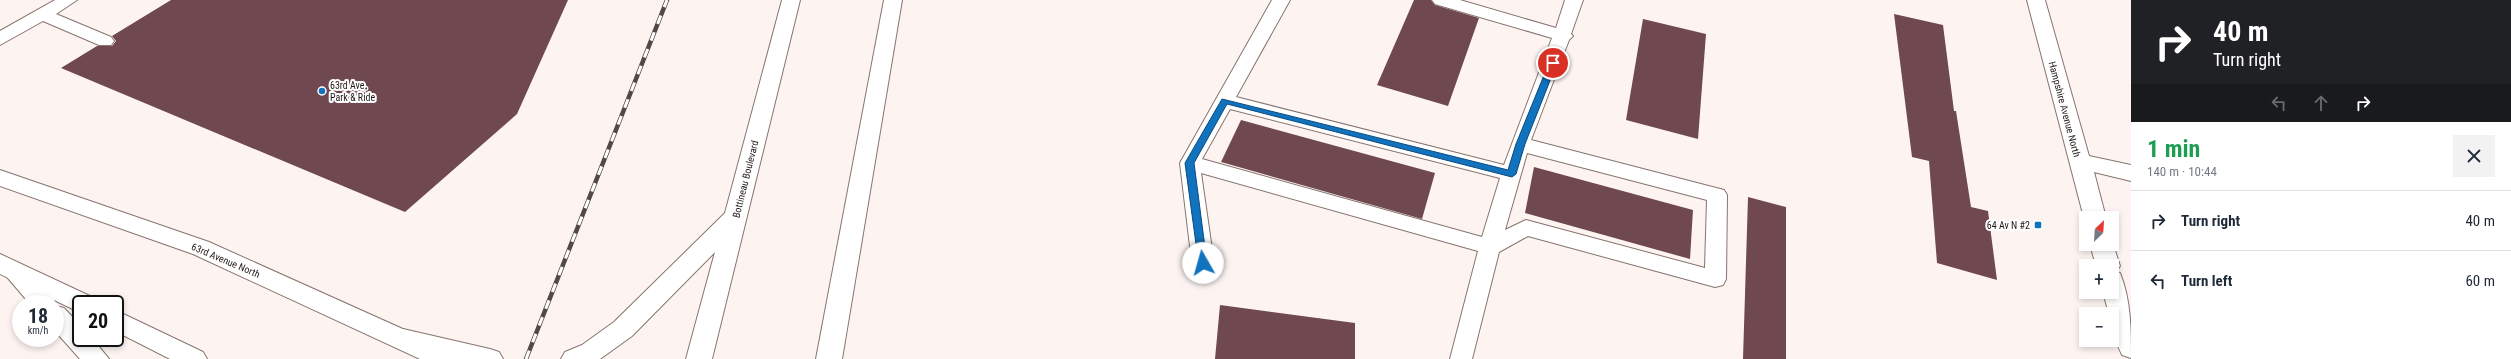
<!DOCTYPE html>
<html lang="en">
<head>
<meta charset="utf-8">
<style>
  body { margin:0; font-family:"Roboto Condensed",sans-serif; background:#f2f2f3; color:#1f2937; height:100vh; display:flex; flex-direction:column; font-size:15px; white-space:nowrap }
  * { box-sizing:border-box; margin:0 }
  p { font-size:13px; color:#747a83 }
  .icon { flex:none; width:22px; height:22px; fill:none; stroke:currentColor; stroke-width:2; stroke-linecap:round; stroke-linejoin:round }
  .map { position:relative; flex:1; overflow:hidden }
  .drawer { display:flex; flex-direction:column; background:#fff; width:380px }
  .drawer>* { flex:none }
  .banner { background:#202124; color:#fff; overflow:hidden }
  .needle { width:26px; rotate:25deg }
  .tools { position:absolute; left:2079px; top:211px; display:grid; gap:8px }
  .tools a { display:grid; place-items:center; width:40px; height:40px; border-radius:0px; background:#fff; box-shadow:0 2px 6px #0003; font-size:20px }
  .speed { position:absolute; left:12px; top:295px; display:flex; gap:8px; font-size:20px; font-weight:700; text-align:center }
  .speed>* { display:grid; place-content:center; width:52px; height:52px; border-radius:50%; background:#fff; box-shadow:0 2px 6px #0003; line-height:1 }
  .speed small { font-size:10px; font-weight:400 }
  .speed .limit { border:2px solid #111; border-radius:6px; background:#fff; color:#111 }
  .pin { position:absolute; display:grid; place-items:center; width:34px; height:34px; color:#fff; margin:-17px; border:2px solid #fff; border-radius:50%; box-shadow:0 1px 4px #0007 }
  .me { position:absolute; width:44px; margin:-22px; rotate:353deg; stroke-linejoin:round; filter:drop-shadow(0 0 3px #0008) }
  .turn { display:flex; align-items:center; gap:14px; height:84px; padding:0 16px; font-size:18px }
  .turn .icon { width:52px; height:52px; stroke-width:2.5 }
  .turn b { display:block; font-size:28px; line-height:34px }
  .lanes { display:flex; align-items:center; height:38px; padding:0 16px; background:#0003; justify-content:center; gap:20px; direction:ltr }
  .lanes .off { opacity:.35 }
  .round { display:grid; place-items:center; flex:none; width:42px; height:42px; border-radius:0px; background:#f2f2f3 }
  .head { display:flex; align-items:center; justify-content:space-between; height:68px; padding:0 16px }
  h1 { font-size:24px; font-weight:700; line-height:30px; color:#1e9e55 }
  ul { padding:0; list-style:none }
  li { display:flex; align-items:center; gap:12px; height:60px; padding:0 16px; border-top:1px solid #e0e1e3 }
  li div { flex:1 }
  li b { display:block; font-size:15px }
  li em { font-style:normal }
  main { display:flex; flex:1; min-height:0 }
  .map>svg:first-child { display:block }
  .building { fill:#70484f }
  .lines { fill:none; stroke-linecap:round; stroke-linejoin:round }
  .lane-casing { stroke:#86746e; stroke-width:2 }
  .street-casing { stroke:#86746e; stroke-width:2 }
  .secondary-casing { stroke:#86746e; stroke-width:2 }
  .highway-casing { stroke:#86746e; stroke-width:2 }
  .lane { fill:#fff; fill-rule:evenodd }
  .street { fill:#fff; fill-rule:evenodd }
  .secondary { fill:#fff; fill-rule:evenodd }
  .highway { fill:#fff; fill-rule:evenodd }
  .rail-casing { stroke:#524947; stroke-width:4.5 }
  .rail { stroke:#fff; stroke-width:3; stroke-dasharray:9; stroke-linecap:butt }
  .route { fill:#1172be; stroke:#0b4a7c }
  .poi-dot { fill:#1172be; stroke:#fff; stroke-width:1.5 }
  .labels { text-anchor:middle; stroke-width:4; stroke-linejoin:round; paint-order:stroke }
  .poi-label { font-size:10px; fill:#201816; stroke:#fff; text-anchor:start }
  .street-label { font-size:10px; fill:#201816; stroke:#fff }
</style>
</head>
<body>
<main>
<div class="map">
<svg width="2131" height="359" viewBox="0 0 2131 359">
  <rect width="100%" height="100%" fill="#fdf4f2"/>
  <g class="building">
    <polygon points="171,0 568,0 517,114 405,212 61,68 97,46 112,46 116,41 112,36"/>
    <polygon points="1414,0 1431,0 1435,5 1479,18 1448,106 1377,85"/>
    <polygon points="1894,14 1943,25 1954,111 1956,111 1971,207 1988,211 1997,280 1937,263 1929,161 1912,157"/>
    <polygon points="1643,19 1706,34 1698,139 1626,120"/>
    <polygon points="1241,120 1435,173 1422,219 1221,162"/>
    <polygon points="1534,167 1693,210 1690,259 1525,213"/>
    <polygon points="1748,197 1786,207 1786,359 1743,359"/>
    <polygon points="1220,305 1355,323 1355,359 1215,359"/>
  </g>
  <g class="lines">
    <defs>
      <g id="lane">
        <polygon points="55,0 77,0 56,14 111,37 114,41 111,45 99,45 43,21 0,45 0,31"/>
        <path d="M1272,0H1290L1236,97L1504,165L1552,38L1435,4L1432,0H1460L1556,28L1565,0H1583L1571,34L1573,36L1569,40L1531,140L1724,190L1727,195L1726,279L1723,285L1715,287L1528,236L1499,252L1472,359H1450L1478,251L1201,173L1214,263L1211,269L1203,271L1195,269L1192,263L1180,163ZM1230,109L1500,178L1482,237L1202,159ZM1527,153L1707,200L1705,268L1526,220L1505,230Z"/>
      </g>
      <g id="street">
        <polygon points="2027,0 2045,0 2089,156 2131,165 2131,181 2094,172 2106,218 2086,218 2086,222 2084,218"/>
        <path d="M2112,241L2120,266L2116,272L2120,273C2131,300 2131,329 2131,358L2122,355C2116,343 2112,328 2112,314H2109L2103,292H2112V266H2096L2090,244H2112Z"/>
      </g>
      <g id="secondary">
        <polygon points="0,170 209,242 454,352 458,359 420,359 193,254 0,186"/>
        <polygon points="0,254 92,297 95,304 81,304 81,313 0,274"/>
        <polygon points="115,310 203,352 207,359 170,359 115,331"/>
      </g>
      <g id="highway">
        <polygon points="782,0 800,0 712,359 686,359 715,252 632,336 600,359 561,359 565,352 582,345 614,322 725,213"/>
        <polygon points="884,0 902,0 842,359 816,359"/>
        <path d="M13,261C23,264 57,295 56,306L64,308L81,326V338H92L109,359H80L55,331V304H30L1,270L5,264Z"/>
        <polygon points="403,329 490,349 499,352 503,359 445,359 394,346 391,339 394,332"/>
      </g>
    </defs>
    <use href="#lane" class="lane-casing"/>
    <use href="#street" class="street-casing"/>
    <use href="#secondary" class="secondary-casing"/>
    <use href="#highway" class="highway-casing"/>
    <use href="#lane" class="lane"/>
    <use href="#street" class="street"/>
    <use href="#secondary" class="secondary"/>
    <use href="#highway" class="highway"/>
    <defs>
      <polyline id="rail" points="526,359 667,0"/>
    </defs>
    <use href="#rail" class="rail-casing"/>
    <use href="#rail" class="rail"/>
  </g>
  <polygon class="route" points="1553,60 1557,63 1525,144 1516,174 1512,177 1227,104 1194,163 1207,263 1206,266 1199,266 1185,163 1222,99 1508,170 1516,144 1549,63"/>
  <g class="poi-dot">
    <circle cx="322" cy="91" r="4"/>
    <rect x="2034" y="221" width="8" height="8" rx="2"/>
  </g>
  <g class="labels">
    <g class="poi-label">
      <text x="330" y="89">63rd Ave.<tspan x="330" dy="12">Park &amp; Ride</tspan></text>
      <text x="2030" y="229" text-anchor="end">64 Av N #2</text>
    </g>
    <g class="street-label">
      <text transform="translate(2065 109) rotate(75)" y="4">Hampshire Avenue North</text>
      <text transform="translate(745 179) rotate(-76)" y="4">Bottineau Boulevard</text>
      <text transform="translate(226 260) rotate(23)" y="4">63rd Avenue North</text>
    </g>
  </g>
</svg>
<div class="tools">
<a><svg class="needle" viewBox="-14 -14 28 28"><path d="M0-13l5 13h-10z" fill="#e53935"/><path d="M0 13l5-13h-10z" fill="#747a83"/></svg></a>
<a>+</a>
<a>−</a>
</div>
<div class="speed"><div>18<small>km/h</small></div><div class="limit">20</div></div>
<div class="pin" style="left:1553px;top:63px;background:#d93025"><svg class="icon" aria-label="arrive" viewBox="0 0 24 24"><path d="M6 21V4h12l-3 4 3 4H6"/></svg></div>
<svg class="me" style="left:1203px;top:263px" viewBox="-20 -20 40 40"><circle r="19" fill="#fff"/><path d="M0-13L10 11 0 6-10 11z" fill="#1172be"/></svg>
</div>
<section class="drawer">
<div class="banner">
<div class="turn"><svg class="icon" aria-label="right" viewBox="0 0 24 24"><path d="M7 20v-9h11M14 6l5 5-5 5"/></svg><div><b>40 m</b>Turn right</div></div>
<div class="lanes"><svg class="icon off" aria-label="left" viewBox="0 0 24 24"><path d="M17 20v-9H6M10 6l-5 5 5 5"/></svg><svg class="icon off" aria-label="ahead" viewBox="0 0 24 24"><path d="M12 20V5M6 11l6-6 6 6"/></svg><svg class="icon" aria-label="right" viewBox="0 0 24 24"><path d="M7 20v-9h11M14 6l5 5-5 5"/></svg></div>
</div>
<div class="head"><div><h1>1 min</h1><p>140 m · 10:44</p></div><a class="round"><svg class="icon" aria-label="close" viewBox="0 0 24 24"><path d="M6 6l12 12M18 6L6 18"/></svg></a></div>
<ul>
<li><svg class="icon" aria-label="right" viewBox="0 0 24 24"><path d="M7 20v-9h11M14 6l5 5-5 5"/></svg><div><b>Turn right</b></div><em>40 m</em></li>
<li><svg class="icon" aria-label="left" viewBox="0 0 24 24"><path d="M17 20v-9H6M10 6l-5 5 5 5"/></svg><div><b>Turn left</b></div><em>60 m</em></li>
</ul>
</section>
</main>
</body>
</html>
